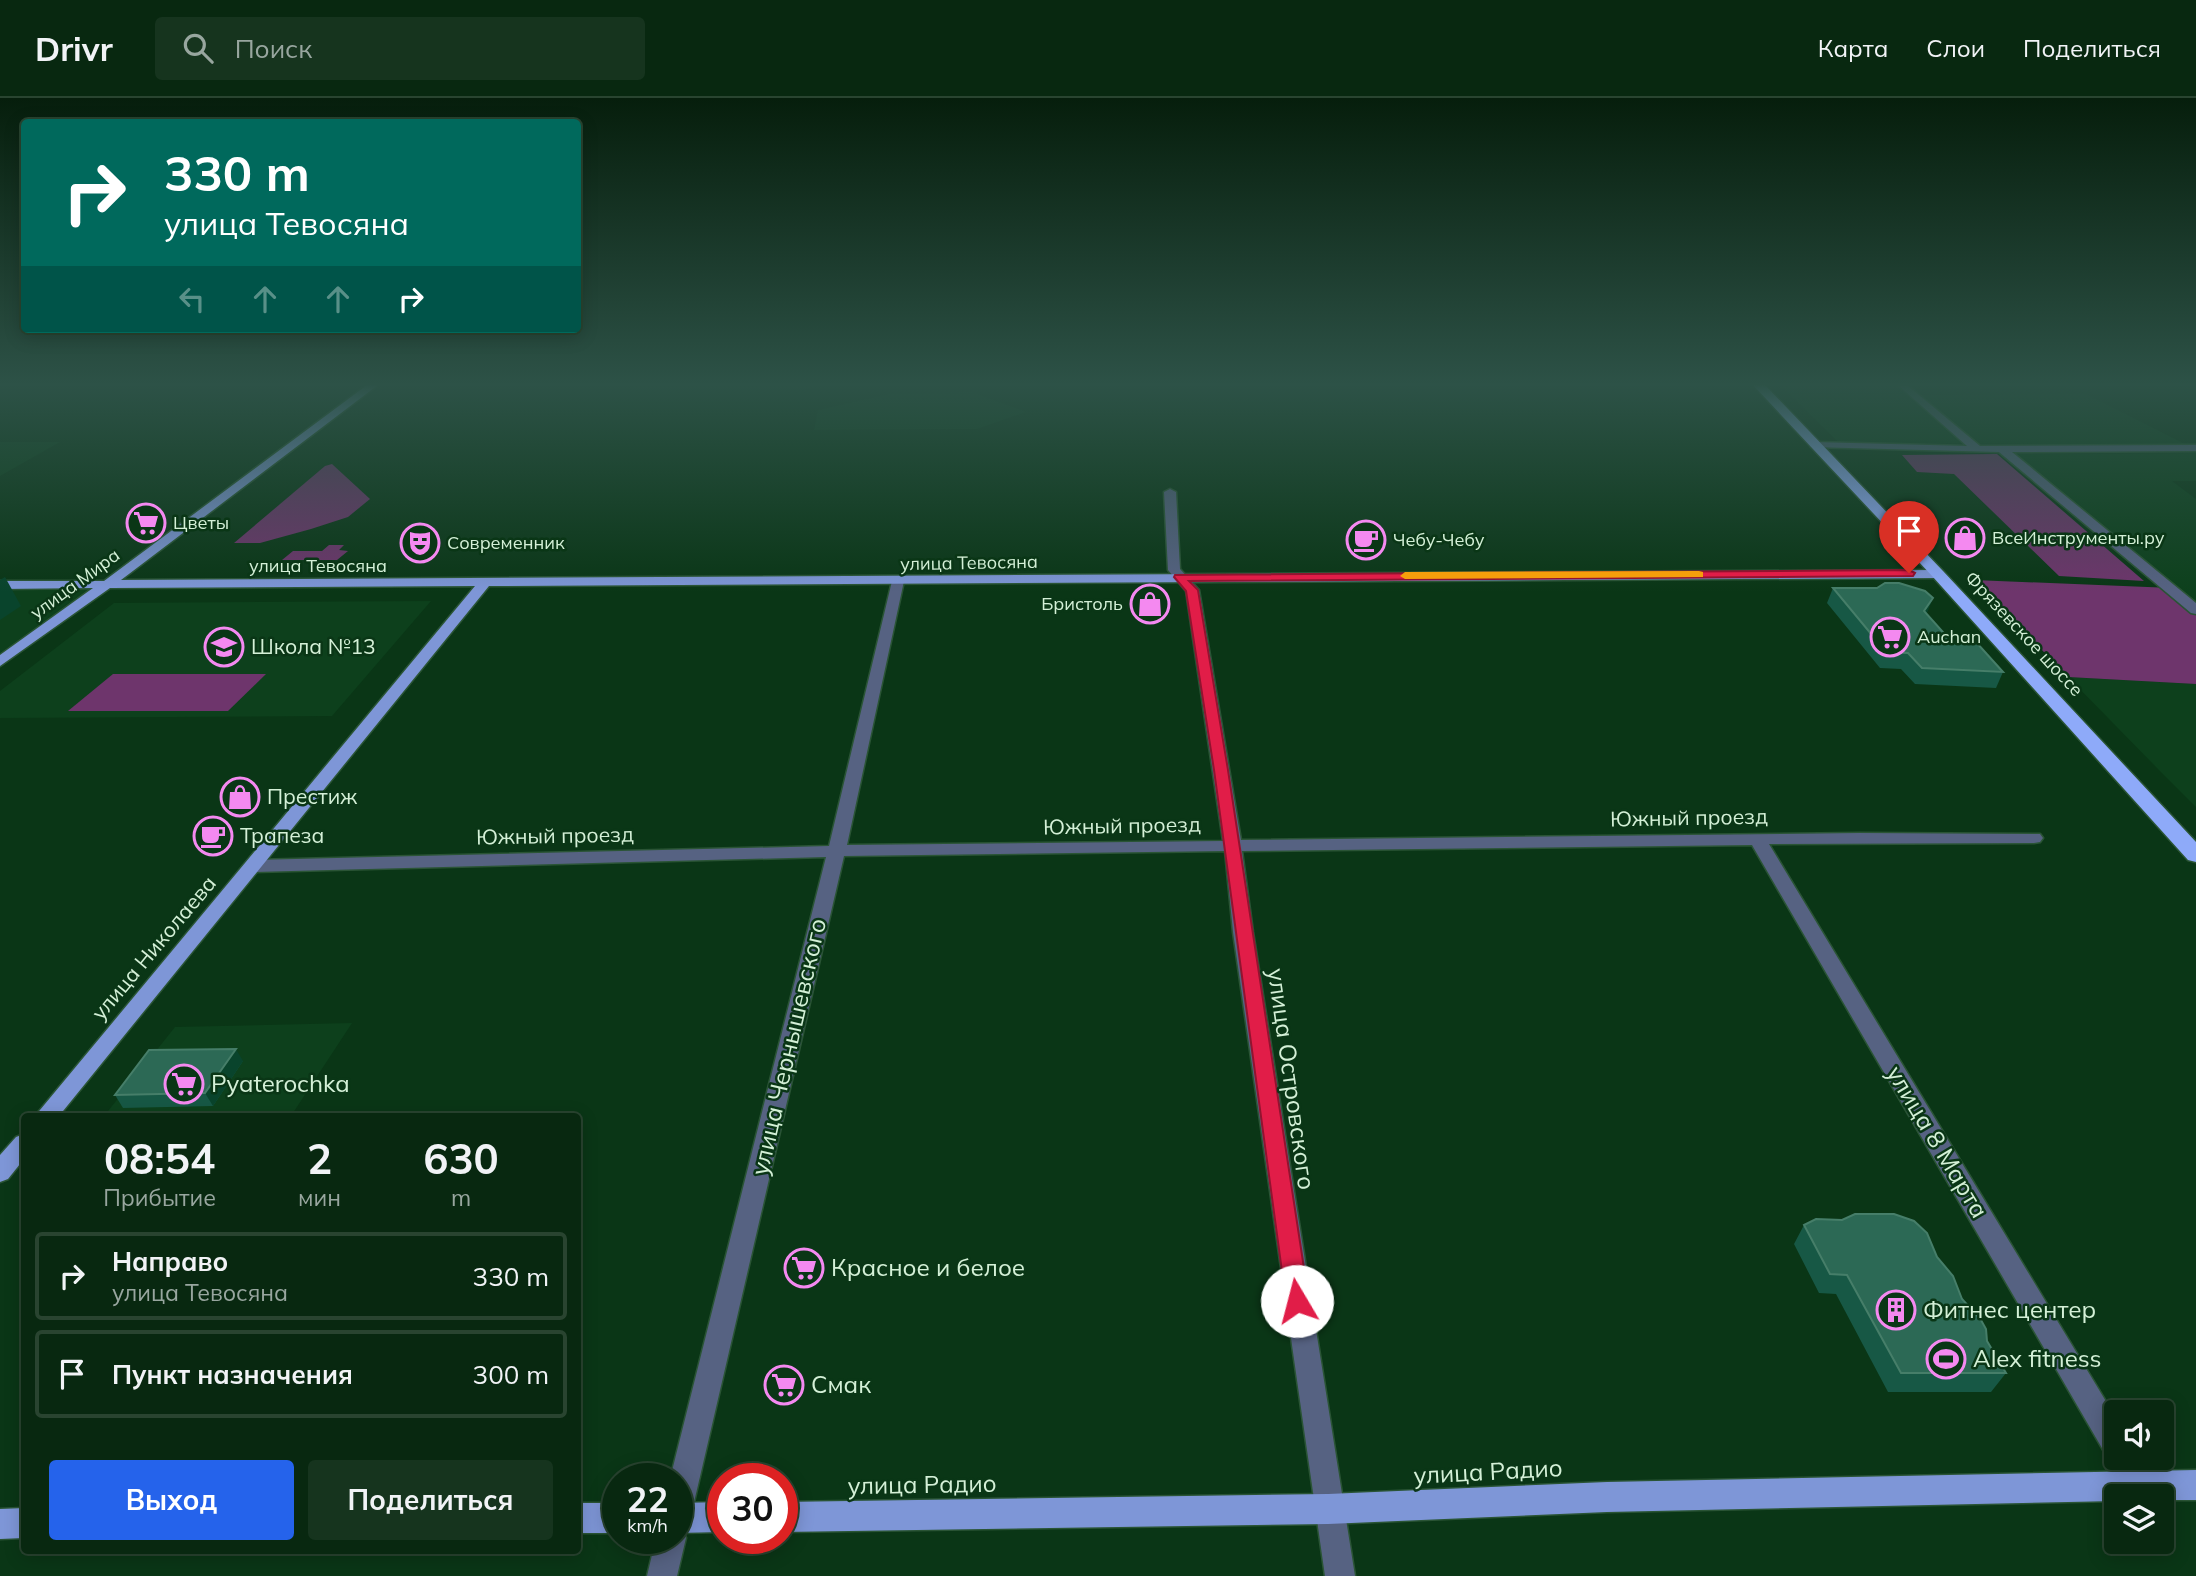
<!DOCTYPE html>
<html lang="ru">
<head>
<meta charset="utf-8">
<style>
  body { margin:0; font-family:Mulish,sans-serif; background:#16341e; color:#f1f3f6; height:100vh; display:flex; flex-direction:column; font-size:26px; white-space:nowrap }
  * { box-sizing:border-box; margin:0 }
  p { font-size:23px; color:#98a69f }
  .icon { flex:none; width:38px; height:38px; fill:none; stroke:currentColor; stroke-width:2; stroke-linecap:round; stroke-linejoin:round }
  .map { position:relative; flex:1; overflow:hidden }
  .sheet { position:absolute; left:21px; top:1015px; width:560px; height:441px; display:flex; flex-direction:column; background:#082810; border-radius:7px; box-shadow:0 4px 18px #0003,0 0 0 2px #294430 }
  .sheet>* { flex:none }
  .banner { position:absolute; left:21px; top:21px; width:560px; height:214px; border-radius:7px; box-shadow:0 4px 18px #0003,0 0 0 2px #294430; background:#00695c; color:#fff; overflow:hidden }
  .controls { position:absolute; left:2104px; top:1302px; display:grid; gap:14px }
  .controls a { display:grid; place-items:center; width:70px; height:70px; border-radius:7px; background:#082810; box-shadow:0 4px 18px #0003,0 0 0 2px #294430; font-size:35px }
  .speed { position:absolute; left:602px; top:1365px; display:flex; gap:14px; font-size:35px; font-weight:700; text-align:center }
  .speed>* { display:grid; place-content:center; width:91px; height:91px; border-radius:50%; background:#082810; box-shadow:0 4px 18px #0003,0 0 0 2px #294430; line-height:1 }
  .speed small { font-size:18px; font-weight:400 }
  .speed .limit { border:10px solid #d22; background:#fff; color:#111 }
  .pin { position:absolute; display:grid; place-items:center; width:60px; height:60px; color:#fff; margin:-72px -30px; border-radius:50% 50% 50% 0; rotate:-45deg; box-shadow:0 0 7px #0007 }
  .pin .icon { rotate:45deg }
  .me { position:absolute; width:77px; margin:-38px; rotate:352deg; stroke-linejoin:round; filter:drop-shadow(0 0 5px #0008) }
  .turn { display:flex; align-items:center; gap:24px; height:147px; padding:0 28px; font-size:32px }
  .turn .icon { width:91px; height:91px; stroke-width:2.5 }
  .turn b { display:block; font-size:49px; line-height:60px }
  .lanes { display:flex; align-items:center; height:66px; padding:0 28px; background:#0003; justify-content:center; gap:35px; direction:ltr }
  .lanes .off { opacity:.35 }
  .eta { display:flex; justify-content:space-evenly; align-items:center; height:119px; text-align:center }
  .eta b { font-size:42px; font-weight:700; line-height:49px }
  .primary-button { display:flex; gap:14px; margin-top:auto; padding:14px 28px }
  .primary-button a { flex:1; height:80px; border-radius:7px; background:#2563eb; color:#fff; font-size:28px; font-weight:700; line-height:80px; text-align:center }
  .primary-button a+a { background:#16341e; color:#f1f3f6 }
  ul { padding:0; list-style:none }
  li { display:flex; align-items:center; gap:21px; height:88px; margin:0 14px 10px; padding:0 14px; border:4px solid #294430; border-radius:7px }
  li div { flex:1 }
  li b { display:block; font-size:26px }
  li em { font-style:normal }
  header { display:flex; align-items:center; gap:42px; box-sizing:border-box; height:98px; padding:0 35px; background:#082810; border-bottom:2px solid #294430 }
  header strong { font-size:33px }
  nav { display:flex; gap:38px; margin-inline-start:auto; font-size:24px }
  .search { width:490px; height:63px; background:#16341e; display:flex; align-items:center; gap:18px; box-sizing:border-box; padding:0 24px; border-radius:7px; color:#98a69f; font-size:26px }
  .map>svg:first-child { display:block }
  .built { fill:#0d401c }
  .green { fill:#6e356c }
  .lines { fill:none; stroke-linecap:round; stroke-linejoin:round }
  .minor-casing { stroke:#2a5435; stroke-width:3 }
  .major-casing { stroke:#2a5435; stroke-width:3 }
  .highway-casing { stroke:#2a5435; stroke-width:3 }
  .minor { fill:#566282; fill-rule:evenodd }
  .major { fill:#7e96d7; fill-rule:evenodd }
  .highway { fill:#8eaaf9; fill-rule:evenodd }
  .wall { fill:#175845 }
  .shaded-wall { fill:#09442c }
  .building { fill:#2c6955; stroke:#467e69; stroke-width:2 }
  .route { fill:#e11d48; stroke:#92132f; stroke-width:2 }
  .slow { fill:#f59e0b }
  .labels { text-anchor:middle; stroke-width:5; stroke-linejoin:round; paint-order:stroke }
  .far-poi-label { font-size:18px; fill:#d4f0d7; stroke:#0a3616; text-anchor:start }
  .far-street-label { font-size:18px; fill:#d4f0d7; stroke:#0a3616 }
  .poi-label { font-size:21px; fill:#d4f0d7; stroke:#0a3616; text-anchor:start }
  .street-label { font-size:21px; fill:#d4f0d7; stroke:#0a3616 }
  .near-street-label { font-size:24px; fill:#d4f0d7; stroke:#0a3616 }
  .near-poi-label { font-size:24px; fill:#d4f0d7; stroke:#0a3616; text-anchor:start }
</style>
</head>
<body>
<header>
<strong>Drivr</strong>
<div class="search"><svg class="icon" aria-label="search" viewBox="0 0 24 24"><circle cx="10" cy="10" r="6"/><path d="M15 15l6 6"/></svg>Поиск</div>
<nav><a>Карта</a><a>Слои</a><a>Поделиться</a></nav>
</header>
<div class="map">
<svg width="2196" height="1478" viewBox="0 0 2196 1478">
  <rect width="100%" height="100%" fill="#0a3616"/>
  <g class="built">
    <polygon points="634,287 821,287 803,292 631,292"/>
    <polygon points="1780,287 1898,287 1910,297 2086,296 2187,347 1839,345"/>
    <polygon points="972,294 1026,314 977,331 814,332 818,312 889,296"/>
    <polygon points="0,344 60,344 0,378"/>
    <polygon points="2196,355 2196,383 2172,383 2196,401 2196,510 2015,356"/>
    <polygon points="108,486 0,564 0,487"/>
    <polygon points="431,503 332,618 0,620 0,593 114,505"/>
    <polygon points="2068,579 2196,586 2196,709 2159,672"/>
    <polygon points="352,925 291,1018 104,1018 175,929"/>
  </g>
  <g class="green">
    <polygon points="1997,356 2144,483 2059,478 1954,376 1917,374 1902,357"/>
    <polygon points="332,366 370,401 348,419 311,431 260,445 234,445 325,368"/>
    <polygon points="329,447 344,447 339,452 348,453 337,462 282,462 293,453 322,453"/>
    <polygon points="1974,482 2172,490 2196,510 2196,586 2068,579"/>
    <polygon points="113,576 266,576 228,613 68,613"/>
  </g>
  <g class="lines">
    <defs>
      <g id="minor">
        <polygon points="1898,287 1907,287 1980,348 2196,347 2196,353 2012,354 2196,505 2196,516 2191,515 1999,354 1811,349 1810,347 1815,344 1967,348"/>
        <polygon points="1170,391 1176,394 1180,471 1199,492 1241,742 1860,735 2040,736 2043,740 2040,744 2034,745 1769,746 2116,1320 2116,1360 2139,1360 2154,1386 2149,1396 2129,1396 2113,1370 2109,1358 2106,1357 1752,747 1242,753 1253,834 1355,1478 1325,1478 1233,834 1225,753 844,758 692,1413 687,1423 677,1428 682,1429 686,1440 677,1478 647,1478 656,1440 677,1440 677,1381 670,1381 826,759 253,774 244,768 253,762 829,748 892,483 898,479 904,483 847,747 1223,743 1186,493 1168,472 1164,394"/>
      </g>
      <g id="major">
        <polygon points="367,287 378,287 121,482 1938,472 1944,476 1938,480 489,488 59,1018 35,1018 475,488 110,490 0,568 0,557 93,490 0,491 0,483 104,483"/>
        <polygon points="24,1036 24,1061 8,1081 0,1084 0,1057 16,1039"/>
        <polygon points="2196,1372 2196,1402 2161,1402 2161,1398 2116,1398 2116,1403 1607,1414 1328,1426 782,1434 782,1404 1328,1396 1607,1384"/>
        <polygon points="723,1404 723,1434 677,1435 677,1405"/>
        <rect x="578" y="1405" width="40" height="30"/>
        <polygon points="24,1410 24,1440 0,1441 0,1411"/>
      </g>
      <polygon id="highway" points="1753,287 1765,287 1943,473 2196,744 2196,764 2188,762 1933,479"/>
    </defs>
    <use href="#minor" class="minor-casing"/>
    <use href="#major" class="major-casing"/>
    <use href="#highway" class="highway-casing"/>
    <use href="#minor" class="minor"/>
    <use href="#major" class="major"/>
    <use href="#highway" class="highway"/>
  </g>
  <g class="wall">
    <polygon points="1833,490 1877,490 1926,516 1950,542 2003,574 1996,590 1915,586 1901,571 1880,570 1827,505"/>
    <polygon points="243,963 213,1008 123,1010 115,997"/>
    <polygon points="1804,1127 1937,1159 2006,1275 1991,1294 1888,1294 1836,1196 1819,1195 1794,1146"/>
  </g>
  <g class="shaded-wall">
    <polygon points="5,479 21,508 0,522 0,482"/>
    <polygon points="1933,500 1927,515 1918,528 1924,513"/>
    <polygon points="236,951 243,963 213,1008 205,995"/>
  </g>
  <g class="building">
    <polygon points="1885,485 1899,485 1925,493 1933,500 1924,513 1950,542 1976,544 2003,574 1922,570 1908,555 1886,554 1833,490 1877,490"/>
    <polygon points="236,951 205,995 115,997 149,952"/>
    <polygon points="1855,1116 1894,1116 1914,1123 1927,1135 1937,1159 1953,1178 1962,1201 1981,1222 1986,1231 1987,1243 2006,1275 1901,1275 1847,1177 1830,1176 1804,1127 1816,1121 1842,1122"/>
  </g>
  <linearGradient id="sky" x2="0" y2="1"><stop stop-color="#061e0c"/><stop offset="0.58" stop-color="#2d5247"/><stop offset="1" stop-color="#2d5247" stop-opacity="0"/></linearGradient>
  <rect width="2196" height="494" fill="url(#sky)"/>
  <polygon class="route" points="1909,472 1915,475 1913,478 1189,483 1198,492 1228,672 1309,1203 1306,1211 1297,1214 1289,1211 1286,1203 1214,672 1186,493 1174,479 1175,477"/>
  <polygon class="slow" points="1699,473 1703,474 1703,479 1405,481 1400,478 1405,474"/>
  <defs>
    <symbol id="supermarket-ring" viewBox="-11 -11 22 22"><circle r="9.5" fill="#0a3616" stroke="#f489f0" stroke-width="1.5"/><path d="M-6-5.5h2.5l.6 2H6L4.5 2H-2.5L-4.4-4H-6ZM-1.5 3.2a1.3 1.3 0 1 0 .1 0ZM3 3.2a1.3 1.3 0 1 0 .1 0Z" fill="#f489f0"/></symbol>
    <symbol id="shop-ring" viewBox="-11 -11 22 22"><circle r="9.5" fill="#0a3616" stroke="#f489f0" stroke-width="1.5"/><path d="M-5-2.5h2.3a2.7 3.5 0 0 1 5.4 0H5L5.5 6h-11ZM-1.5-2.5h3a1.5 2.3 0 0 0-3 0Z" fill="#f489f0"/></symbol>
    <symbol id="cafe-ring" viewBox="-11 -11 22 22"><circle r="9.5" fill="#0a3616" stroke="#f489f0" stroke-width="1.5"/><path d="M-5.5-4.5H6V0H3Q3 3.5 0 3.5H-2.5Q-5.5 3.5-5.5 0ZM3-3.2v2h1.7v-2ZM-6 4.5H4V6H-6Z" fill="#f489f0"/></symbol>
    <symbol id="theatre-ring" viewBox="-11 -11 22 22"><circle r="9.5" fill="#0a3616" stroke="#f489f0" stroke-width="1.5"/><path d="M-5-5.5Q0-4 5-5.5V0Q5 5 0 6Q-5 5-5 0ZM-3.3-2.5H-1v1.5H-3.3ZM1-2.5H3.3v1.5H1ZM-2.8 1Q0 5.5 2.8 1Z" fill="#f489f0"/></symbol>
    <symbol id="school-ring" viewBox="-11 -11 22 22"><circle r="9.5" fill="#0a3616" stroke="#f489f0" stroke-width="1.5"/><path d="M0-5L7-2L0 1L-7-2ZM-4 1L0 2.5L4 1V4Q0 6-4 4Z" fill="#f489f0"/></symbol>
    <symbol id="building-ring" viewBox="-11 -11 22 22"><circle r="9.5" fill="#0a3616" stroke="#f489f0" stroke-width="1.5"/><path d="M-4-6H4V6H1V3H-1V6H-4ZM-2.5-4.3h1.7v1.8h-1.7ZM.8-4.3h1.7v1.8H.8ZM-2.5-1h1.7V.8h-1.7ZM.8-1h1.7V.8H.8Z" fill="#f489f0"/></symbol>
    <symbol id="stadium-ring" viewBox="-11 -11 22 22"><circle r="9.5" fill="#0a3616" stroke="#f489f0" stroke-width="1.5"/><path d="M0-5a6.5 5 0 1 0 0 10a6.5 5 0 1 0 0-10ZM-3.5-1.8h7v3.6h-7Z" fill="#f489f0"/></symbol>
  </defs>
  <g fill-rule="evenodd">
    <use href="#supermarket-ring" x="124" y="403" width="44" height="44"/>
    <use href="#shop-ring" x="1943" y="418" width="44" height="44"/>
    <use href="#cafe-ring" x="1344" y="420" width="44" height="44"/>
    <use href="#theatre-ring" x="398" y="423" width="44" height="44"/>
    <use href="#shop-ring" x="1128" y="484" width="44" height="44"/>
    <use href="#supermarket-ring" x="1868" y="517" width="44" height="44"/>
    <use href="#school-ring" x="202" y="527" width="44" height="44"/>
    <use href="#shop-ring" x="218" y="677" width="44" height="44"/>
    <use href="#cafe-ring" x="191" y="716" width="44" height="44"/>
    <use href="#supermarket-ring" x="162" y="964" width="44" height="44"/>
    <use href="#supermarket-ring" x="782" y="1148" width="44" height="44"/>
    <use href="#building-ring" x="1874" y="1190" width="44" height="44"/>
    <use href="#stadium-ring" x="1924" y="1239" width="44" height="44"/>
    <use href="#supermarket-ring" x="762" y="1265" width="44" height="44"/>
  </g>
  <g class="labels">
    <g class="far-poi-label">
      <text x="173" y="431">Цветы</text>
      <text x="1992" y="446">ВсеИнструменты.ру</text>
      <text x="1393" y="448">Чебу-Чебу</text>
      <text x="447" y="451">Современник</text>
      <text x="1123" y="512" text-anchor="end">Бристоль</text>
      <text x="1917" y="545">Auchan</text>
    </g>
    <g class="far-street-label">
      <text transform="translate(969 465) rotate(-1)" y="6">улица Тевосяна</text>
      <text x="318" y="474">улица Тевосяна</text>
      <text transform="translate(75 486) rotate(-36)" y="6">улица Мира</text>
      <text transform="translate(2024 536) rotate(47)" y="6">Фрязевское шоссе</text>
    </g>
    <g class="poi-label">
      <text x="251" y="556">Школа №13</text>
      <text x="267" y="706">Престиж</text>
      <text x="240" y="745">Трапеза</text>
    </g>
    <g class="street-label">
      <text transform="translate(1689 720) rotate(-1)" y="7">Южный проезд</text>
      <text transform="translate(1122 728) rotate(-1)" y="7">Южный проезд</text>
      <text transform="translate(555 738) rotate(-1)" y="7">Южный проезд</text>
      <text transform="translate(154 850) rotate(-50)" y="7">улица Николаева</text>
    </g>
    <g class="near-street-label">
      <text transform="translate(789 949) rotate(-77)" y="8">улица Чернышевского</text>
      <text transform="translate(1291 981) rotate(82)" y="8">улица Островского</text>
      <text transform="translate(1937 1044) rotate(59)" y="8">улица 8 Марта</text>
      <text transform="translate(1488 1374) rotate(-3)" y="8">улица Радио</text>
      <text transform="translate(922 1387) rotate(-1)" y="8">улица Радио</text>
    </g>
    <g class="near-poi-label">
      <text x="211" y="994">Pyaterochka</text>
      <text x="831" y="1178">Красное и белое</text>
      <text x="1923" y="1220">Фитнес центер</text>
      <text x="1973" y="1269">Alex fitness</text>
      <text x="811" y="1295">Смак</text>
    </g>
  </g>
</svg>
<div class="controls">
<a><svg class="icon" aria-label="sound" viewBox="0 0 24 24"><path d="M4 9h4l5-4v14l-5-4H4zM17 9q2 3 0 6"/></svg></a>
<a><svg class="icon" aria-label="layers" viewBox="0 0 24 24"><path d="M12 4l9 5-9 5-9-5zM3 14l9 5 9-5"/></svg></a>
</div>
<div class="speed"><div>22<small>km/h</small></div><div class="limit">30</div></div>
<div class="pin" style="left:1909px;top:475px;background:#d93025"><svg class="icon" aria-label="arrive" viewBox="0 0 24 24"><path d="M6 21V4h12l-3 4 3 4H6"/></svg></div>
<svg class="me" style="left:1297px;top:1203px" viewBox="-20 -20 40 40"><circle r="19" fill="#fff"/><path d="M0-13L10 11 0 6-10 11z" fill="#e11d48"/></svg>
<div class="banner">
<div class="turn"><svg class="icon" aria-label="right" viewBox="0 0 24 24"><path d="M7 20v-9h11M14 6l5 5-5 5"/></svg><div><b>330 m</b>улица Тевосяна</div></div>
<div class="lanes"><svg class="icon off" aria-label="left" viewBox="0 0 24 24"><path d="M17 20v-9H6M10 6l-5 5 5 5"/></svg><svg class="icon off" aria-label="ahead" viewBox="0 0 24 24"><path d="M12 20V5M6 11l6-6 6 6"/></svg><svg class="icon off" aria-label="ahead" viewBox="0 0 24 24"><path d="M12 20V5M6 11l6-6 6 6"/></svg><svg class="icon" aria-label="right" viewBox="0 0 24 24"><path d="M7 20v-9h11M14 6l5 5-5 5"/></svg></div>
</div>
<section class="sheet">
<div class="eta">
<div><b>08:54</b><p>Прибытие</p></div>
<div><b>2</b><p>мин</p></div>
<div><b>630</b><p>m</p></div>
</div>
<ul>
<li><svg class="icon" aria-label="right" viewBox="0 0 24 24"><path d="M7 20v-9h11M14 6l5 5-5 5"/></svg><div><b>Направо</b><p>улица Тевосяна</p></div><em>330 m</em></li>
<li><svg class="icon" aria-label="arrive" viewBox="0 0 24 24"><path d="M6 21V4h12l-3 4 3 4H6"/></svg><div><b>Пункт назначения</b></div><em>300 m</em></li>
</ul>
<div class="primary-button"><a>Выход</a><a>Поделиться</a></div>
</section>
</div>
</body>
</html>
